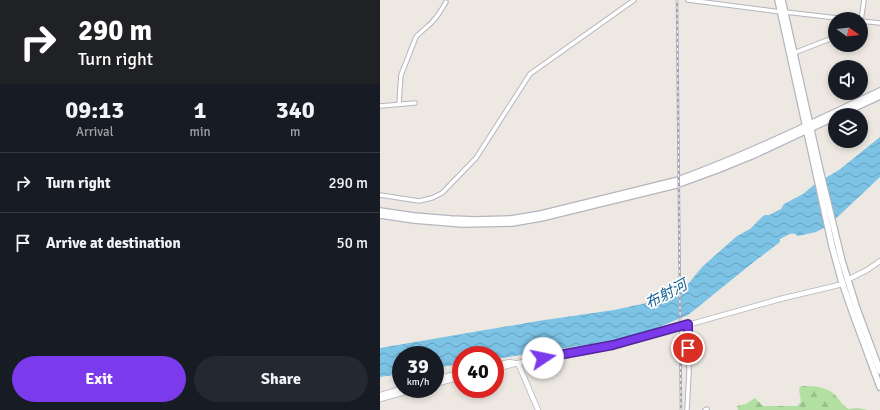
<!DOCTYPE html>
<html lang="en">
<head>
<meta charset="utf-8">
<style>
  body { margin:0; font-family:Signika,"Noto Sans SC",sans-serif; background:#242831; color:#f1f3f6; height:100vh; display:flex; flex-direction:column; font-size:15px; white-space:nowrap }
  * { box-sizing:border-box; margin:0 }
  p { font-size:13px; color:#9ea1a6 }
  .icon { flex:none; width:22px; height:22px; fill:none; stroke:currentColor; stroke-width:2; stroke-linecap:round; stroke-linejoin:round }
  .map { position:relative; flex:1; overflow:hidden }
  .side { display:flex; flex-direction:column; background:#171b24; width:380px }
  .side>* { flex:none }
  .hud { background:#202124; color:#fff; overflow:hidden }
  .needle { width:26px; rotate:105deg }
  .controls { position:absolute; left:448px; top:12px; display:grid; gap:8px }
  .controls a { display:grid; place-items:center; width:40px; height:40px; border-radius:50%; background:#171b24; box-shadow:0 2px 6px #0003; font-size:20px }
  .speed { position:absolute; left:12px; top:346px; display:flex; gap:8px; font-size:20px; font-weight:700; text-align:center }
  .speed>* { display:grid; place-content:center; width:52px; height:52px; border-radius:50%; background:#171b24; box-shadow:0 2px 6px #0003; line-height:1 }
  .speed small { font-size:10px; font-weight:400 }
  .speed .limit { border:6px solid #d22; background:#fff; color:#111 }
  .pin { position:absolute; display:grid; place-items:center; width:34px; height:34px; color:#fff; margin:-17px; border:2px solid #fff; border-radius:50%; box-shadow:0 1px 4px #0007 }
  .me { position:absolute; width:44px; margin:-22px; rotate:79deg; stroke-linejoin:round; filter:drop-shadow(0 0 3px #0008) }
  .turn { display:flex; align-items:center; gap:14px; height:84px; padding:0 12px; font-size:18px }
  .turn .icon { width:52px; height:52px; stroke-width:2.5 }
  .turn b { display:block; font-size:28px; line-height:34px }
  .eta { display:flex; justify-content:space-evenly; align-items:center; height:68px; text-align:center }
  .eta b { font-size:24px; font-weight:700; line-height:28px }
  .primary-button { display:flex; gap:8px; margin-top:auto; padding:8px 12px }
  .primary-button a { flex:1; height:46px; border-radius:24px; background:#7c3aed; color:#fff; font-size:16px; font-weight:700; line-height:46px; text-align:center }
  .primary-button a+a { background:#242831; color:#f1f3f6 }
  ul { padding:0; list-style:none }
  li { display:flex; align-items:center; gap:12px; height:60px; padding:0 12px; border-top:1px solid #363941 }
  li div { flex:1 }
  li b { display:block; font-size:15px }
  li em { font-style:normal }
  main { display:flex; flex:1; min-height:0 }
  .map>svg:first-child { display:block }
  .forest { fill:url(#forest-firs) }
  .water { fill:url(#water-waves) }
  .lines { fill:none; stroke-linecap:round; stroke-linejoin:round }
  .minor-casing { stroke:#b4b5bf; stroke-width:5.5 }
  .tertiary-casing { stroke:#b4b5bf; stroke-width:6 }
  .secondary-casing { stroke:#b4b5bf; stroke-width:8 }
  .minor { stroke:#fff; stroke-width:3.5 }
  .tertiary { stroke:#fff; stroke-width:4.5 }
  .secondary { stroke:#fff; stroke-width:5.5 }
  .rail-casing { stroke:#a3a5b5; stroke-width:2.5 }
  .rail { stroke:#fff; stroke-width:1; stroke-dasharray:3; stroke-linecap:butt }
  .route-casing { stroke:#51269a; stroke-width:10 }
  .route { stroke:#7c3aed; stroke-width:7 }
  .labels { text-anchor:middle; stroke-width:3.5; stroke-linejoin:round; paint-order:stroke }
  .water-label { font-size:15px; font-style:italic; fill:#186295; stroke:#fff }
</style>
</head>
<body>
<main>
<section class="side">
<div class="hud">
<div class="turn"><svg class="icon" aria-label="right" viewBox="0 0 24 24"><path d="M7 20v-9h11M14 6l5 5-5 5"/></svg><div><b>290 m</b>Turn right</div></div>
</div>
<div class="eta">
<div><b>09:13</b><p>Arrival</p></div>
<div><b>1</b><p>min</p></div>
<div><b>340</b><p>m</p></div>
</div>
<ul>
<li><svg class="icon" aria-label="right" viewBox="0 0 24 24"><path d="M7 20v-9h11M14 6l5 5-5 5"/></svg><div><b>Turn right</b></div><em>290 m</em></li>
<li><svg class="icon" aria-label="arrive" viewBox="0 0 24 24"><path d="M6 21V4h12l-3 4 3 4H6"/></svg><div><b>Arrive at destination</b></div><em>50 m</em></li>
</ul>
<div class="primary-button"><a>Exit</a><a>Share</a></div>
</section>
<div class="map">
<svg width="500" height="410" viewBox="0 0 500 410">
  <defs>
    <pattern id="forest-firs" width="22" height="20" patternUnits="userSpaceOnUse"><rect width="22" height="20" fill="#b2dfa2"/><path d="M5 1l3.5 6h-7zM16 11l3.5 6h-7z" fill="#99c08c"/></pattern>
    <pattern id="water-waves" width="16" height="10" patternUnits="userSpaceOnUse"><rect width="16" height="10" fill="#7cc3e6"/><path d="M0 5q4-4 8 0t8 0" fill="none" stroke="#669fbb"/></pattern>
  </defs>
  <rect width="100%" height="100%" fill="#ede8e1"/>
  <path class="forest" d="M423,386C435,386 449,387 457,397C460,401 463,405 468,409L478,408L488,410H358L357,406L366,404L375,398L383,406H417L421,402L419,389L420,387Z"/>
  <path class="water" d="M500,137V177L448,226L436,232L418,236C413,230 406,236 400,239V242L375,261L308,315L274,329L238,339L211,344L115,359V355H81V364L55,368V355H21V374L0,377V348L158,321L234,310L285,299L303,290L309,283L322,267L357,236L370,229L382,217L385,215H389L401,209L404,204L423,194L435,184L459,170Z"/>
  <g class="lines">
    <defs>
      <g id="minor">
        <polyline points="308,0 401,12"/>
        <polyline points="405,12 466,19"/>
        <polyline points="481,21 484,0"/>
        <polyline points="481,21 500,23"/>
        <polyline points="414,53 455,37"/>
        <path d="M19,104L20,88L21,75L36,37C41,31 48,27 53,21C58,16 62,9 66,2"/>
        <polyline points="0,106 35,103"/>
        <polyline points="0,195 39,201 52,198 62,193 96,158 150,74 254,0"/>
        <polyline points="307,410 309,372 308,324"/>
        <polyline points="325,410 327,409"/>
      </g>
      <g id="tertiary">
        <polyline points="467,280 487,270 500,261"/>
        <polyline points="138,363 158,410"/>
        <polyline points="115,366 129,362 135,363"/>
        <polyline points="115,369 138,363 188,353 218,348 247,342 400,299 463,284"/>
        <polyline points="55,379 81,373"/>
        <polyline points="55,384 81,377"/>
        <polyline points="0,395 21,389"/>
        <polyline points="0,399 36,389"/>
      </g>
      <g id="secondary">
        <polyline points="398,0 452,246 461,279 472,311 500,387"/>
        <polyline points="402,0 440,170 462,261 477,309 500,371"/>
        <polyline points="459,115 500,96"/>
        <path d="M0,211L34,216L71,219L95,220L131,219L161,214L295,181C365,156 432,123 500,91"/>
        <polyline points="0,215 34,220 83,224 132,223 161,218 296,185 337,170 374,155 455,117"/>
      </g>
    </defs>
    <use href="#minor" class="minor-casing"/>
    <use href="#tertiary" class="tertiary-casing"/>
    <use href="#secondary" class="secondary-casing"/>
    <use href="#minor" class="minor"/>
    <use href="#tertiary" class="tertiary"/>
    <use href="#secondary" class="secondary"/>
    <defs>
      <polyline id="rail" points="297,0 301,410"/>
    </defs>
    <use href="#rail" class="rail-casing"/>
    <use href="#rail" class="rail"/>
  </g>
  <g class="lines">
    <defs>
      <polyline id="route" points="163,358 233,345 308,324 308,348"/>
    </defs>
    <use href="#route" class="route-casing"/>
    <use href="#route" class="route"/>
  </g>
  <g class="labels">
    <g class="water-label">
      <text transform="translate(286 294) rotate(-28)" y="5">布射河</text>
    </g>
  </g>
</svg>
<div class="controls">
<a><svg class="needle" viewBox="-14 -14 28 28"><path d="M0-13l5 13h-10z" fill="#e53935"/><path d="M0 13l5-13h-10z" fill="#9ea1a6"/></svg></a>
<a><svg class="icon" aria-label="sound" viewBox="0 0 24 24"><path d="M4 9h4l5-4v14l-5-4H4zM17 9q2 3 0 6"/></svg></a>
<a><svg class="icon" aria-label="layers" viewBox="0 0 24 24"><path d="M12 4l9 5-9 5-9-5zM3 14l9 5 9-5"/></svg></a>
</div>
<div class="speed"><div>39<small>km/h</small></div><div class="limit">40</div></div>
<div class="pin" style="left:308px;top:348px;background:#d93025"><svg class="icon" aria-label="arrive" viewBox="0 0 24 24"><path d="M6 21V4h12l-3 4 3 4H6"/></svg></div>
<svg class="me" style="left:163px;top:358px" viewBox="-20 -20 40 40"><circle r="19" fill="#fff"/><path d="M0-13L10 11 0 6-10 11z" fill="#7c3aed"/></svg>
</div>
</main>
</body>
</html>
